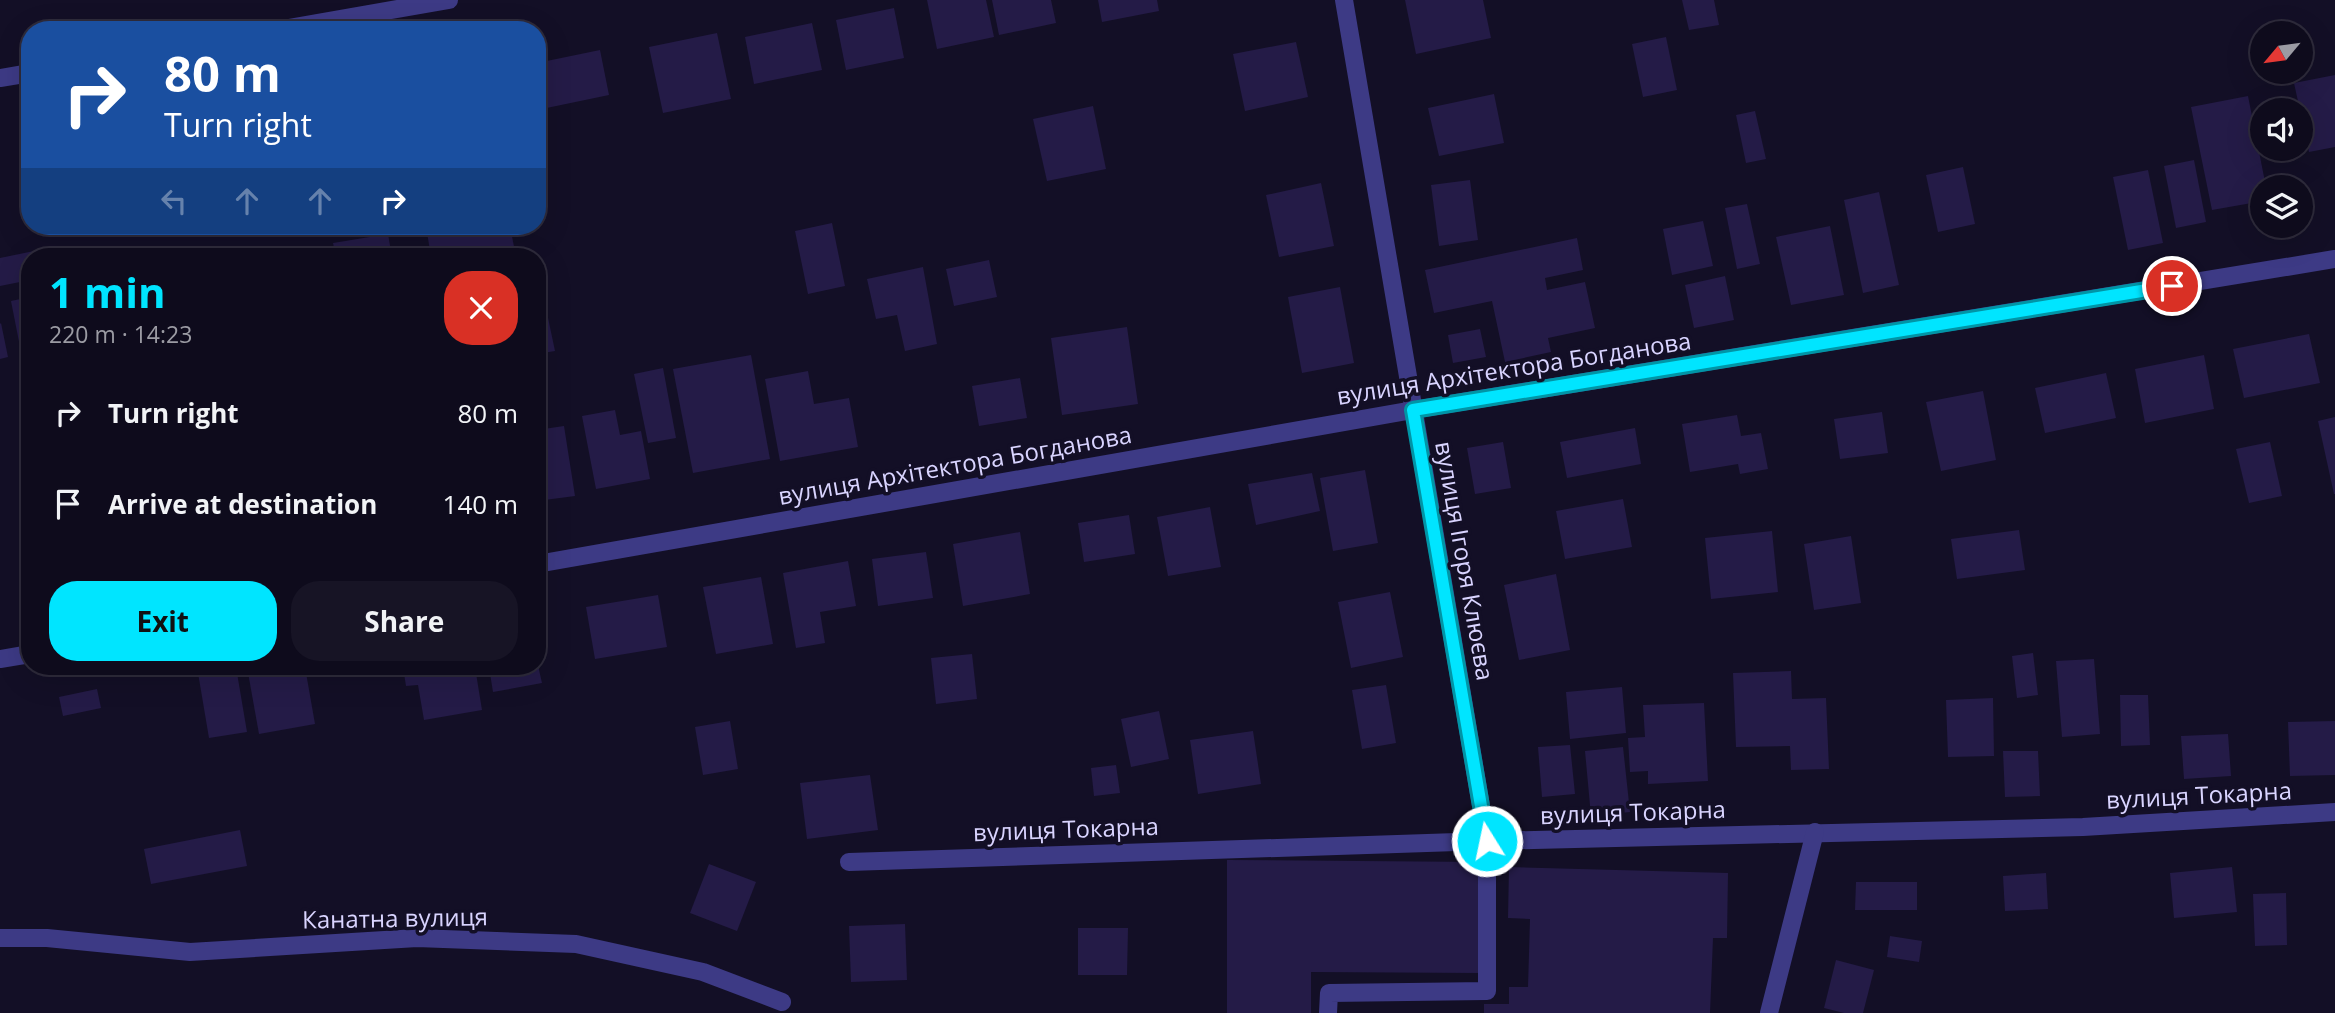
<!DOCTYPE html>
<html lang="en">
<head>
<meta charset="utf-8">
<style>
  body { margin:0; font-family:"Open Sans",sans-serif; background:#171425; color:#f1f3f6; height:100vh; display:flex; flex-direction:column; font-size:26px; white-space:nowrap }
  * { box-sizing:border-box; margin:0 }
  p { font-size:23px; color:#9b9ba3 }
  .icon { flex:none; width:38px; height:38px; fill:none; stroke:currentColor; stroke-width:2; stroke-linecap:round; stroke-linejoin:round }
  .map { position:relative; flex:1; overflow:hidden }
  .side { position:absolute; left:21px; top:248px; width:525px; height:427px; display:flex; flex-direction:column; background:#0e0b1c; border-radius:28px; box-shadow:0 7px 28px #0002,0 0 0 2px #2e2b3b }
  .side>* { flex:none }
  .banner { position:absolute; left:21px; top:21px; width:525px; height:214px; border-radius:28px; box-shadow:0 7px 28px #0002,0 0 0 2px #2e2b3b; background:#1a4fa0; color:#fff; overflow:hidden }
  .needle { width:46px; rotate:241deg }
  .fabs { position:absolute; left:2250px; top:21px; display:grid; gap:14px }
  .fabs a { display:grid; place-items:center; width:63px; height:63px; border-radius:50%; background:#0e0b1c; box-shadow:0 7px 28px #0002,0 0 0 2px #2e2b3b; font-size:35px }
  .pin { position:absolute; display:grid; place-items:center; width:60px; height:60px; color:#fff; margin:-30px; border:4px solid #fff; border-radius:50%; box-shadow:0 2px 7px #0007 }
  .me { position:absolute; width:77px; margin:-38px; rotate:350deg; stroke-linejoin:round; filter:drop-shadow(0 0 5px #0008) }
  .turn { display:flex; align-items:center; gap:24px; height:147px; padding:0 28px; font-size:32px }
  .turn .icon { width:91px; height:91px; stroke-width:2.5 }
  .turn b { display:block; font-size:49px; line-height:60px }
  .lanes { display:flex; align-items:center; height:66px; padding:0 28px; background:#0003; justify-content:center; gap:35px; direction:ltr }
  .lanes .off { opacity:.35 }
  .round { display:grid; place-items:center; flex:none; width:74px; height:74px; border-radius:28px; background:#171425 }
  .head { display:flex; align-items:center; justify-content:space-between; height:119px; padding:0 28px }
  h1 { font-size:42px; font-weight:700; line-height:52px; color:#00e5ff }
  .cta { display:flex; gap:14px; margin-top:auto; padding:14px 28px }
  .cta a { flex:1; height:80px; border-radius:28px; background:#00e5ff; color:#111; font-size:28px; font-weight:700; line-height:80px; text-align:center }
  .cta a+a { background:#171425; color:#f1f3f6 }
  ul { padding:0; list-style:none }
  li { display:flex; align-items:center; gap:21px; height:91px; padding:0 28px }
  li div { flex:1 }
  li b { display:block; font-size:26px }
  li em { font-style:normal }
  .map>svg:first-child { display:block }
  .building { fill:#241b47 }
  .lines { fill:none; stroke-linecap:round; stroke-linejoin:round }
  .street { stroke:#3d3a85; stroke-width:18 }
  .route-casing { stroke:#0095a6; stroke-width:18 }
  .route { stroke:#00e5ff; stroke-width:12 }
  .labels { text-anchor:middle; stroke-width:7; stroke-linejoin:round; paint-order:stroke }
  .street-label { font-size:24px; fill:#d9d4ff; stroke:#130f26 }
</style>
</head>
<body>
<div class="map">
<svg width="2335" height="1013" viewBox="0 0 2335 1013">
  <rect width="100%" height="100%" fill="#130f26"/>
  <g class="building">
    <polygon points="927,0 986,0 994,37 937,49"/>
    <polygon points="992,0 1051,0 1056,23 999,35"/>
    <polygon points="1098,0 1157,0 1159,11 1102,22"/>
    <polygon points="1405,0 1483,0 1491,38 1416,54"/>
    <polygon points="1682,0 1714,0 1719,25 1689,30"/>
    <polygon points="894,8 904,58 846,70 836,20"/>
    <polygon points="812,23 822,70 754,84 745,37"/>
    <polygon points="717,33 731,99 663,113 649,47"/>
    <polygon points="1666,37 1677,90 1643,97 1632,44"/>
    <polygon points="1296,42 1308,97 1245,111 1233,54"/>
    <polygon points="600,50 609,95 537,110 537,63"/>
    <polygon points="2335,75 2335,147 2309,152 2294,83"/>
    <polygon points="1494,94 1504,143 1439,156 1428,108"/>
    <polygon points="2248,96 2266,187 2263,187 2263,201 2212,210 2191,107"/>
    <polygon points="1093,106 1106,169 1047,181 1033,119"/>
    <polygon points="1755,111 1766,159 1746,163 1736,115"/>
    <polygon points="2194,160 2206,222 2176,228 2164,166"/>
    <polygon points="1963,167 1975,224 1938,232 1926,175"/>
    <polygon points="2148,170 2163,243 2128,250 2113,177"/>
    <polygon points="1470,180 1478,240 1439,246 1431,185"/>
    <polygon points="1321,183 1334,246 1279,257 1266,195"/>
    <polygon points="1879,192 1899,285 1863,293 1844,200"/>
    <polygon points="1747,204 1760,264 1737,269 1725,208"/>
    <polygon points="1703,221 1713,266 1672,275 1663,229"/>
    <polygon points="832,223 845,286 808,294 795,231"/>
    <polygon points="426,226 510,226 516,257 431,257"/>
    <polygon points="1830,226 1844,295 1791,305 1776,237"/>
    <polygon points="388,234 392,257 336,257 333,243"/>
    <polygon points="1577,238 1583,270 1545,278 1547,290 1585,282 1595,328 1548,338 1551,352 1505,362 1492,301 1434,313 1425,270"/>
    <polygon points="34,251 35,257 30,257 30,280 0,286 0,258"/>
    <polygon points="989,260 997,297 954,306 946,269"/>
    <polygon points="923,267 937,344 905,351 897,315 876,319 867,279"/>
    <polygon points="1725,276 1734,320 1694,328 1685,285"/>
    <polygon points="1340,287 1354,363 1302,373 1288,297"/>
    <polygon points="30,297 30,355 22,357 11,301"/>
    <polygon points="547,313 555,351 537,354 537,315"/>
    <polygon points="1,323 8,357 0,359 0,324"/>
    <polygon points="1127,327 1138,404 1062,415 1051,338"/>
    <polygon points="1480,329 1486,357 1453,363 1448,335"/>
    <polygon points="2309,334 2320,383 2244,398 2233,349"/>
    <polygon points="751,355 770,459 693,473 673,369"/>
    <polygon points="2204,355 2214,409 2145,423 2135,369"/>
    <polygon points="663,368 676,438 648,443 634,374"/>
    <polygon points="808,371 814,404 849,398 858,447 780,461 765,379"/>
    <polygon points="2106,373 2116,418 2045,433 2035,388"/>
    <polygon points="1020,378 1027,418 979,426 972,386"/>
    <polygon points="1983,391 1996,460 1941,471 1926,402"/>
    <polygon points="615,410 620,435 641,431 650,479 596,489 582,416"/>
    <polygon points="1882,412 1888,453 1840,459 1834,419"/>
    <polygon points="1737,415 1741,436 1761,433 1768,469 1740,474 1738,464 1690,472 1682,424"/>
    <polygon points="2335,417 2335,494 2334,494 2318,421"/>
    <polygon points="564,426 575,496 537,501 537,430"/>
    <polygon points="1635,428 1641,464 1567,478 1560,442"/>
    <polygon points="1503,442 1511,488 1475,494 1467,448"/>
    <polygon points="2270,442 2282,496 2249,503 2236,449"/>
    <polygon points="1365,470 1378,543 1333,551 1320,478"/>
    <polygon points="1312,473 1320,511 1256,525 1248,484"/>
    <polygon points="1623,499 1632,547 1565,559 1556,511"/>
    <polygon points="1210,507 1221,567 1168,576 1157,517"/>
    <polygon points="1129,515 1135,554 1084,562 1078,523"/>
    <polygon points="2019,530 2025,570 1957,579 1951,539"/>
    <polygon points="1772,531 1778,592 1711,599 1705,538"/>
    <polygon points="1020,532 1030,594 963,606 953,544"/>
    <polygon points="1851,536 1861,603 1814,610 1804,544"/>
    <polygon points="926,552 933,598 878,606 872,559"/>
    <polygon points="848,561 856,606 820,612 825,643 796,648 783,573"/>
    <polygon points="1556,574 1570,650 1519,660 1504,585"/>
    <polygon points="761,577 773,644 716,654 703,587"/>
    <polygon points="1390,592 1403,657 1351,668 1338,602"/>
    <polygon points="658,595 667,647 595,659 586,607"/>
    <polygon points="2033,653 2038,695 2017,698 2012,656"/>
    <polygon points="972,654 977,699 936,704 931,658"/>
    <polygon points="2094,659 2100,734 2062,737 2056,661"/>
    <polygon points="537,661 542,683 493,692 489,667 537,667"/>
    <polygon points="197,667 236,667 247,732 209,738"/>
    <polygon points="247,667 305,667 315,724 259,734"/>
    <polygon points="403,667 475,667 482,710 424,720 418,685 406,686"/>
    <polygon points="1791,671 1792,699 1826,698 1829,769 1791,770 1790,746 1736,747 1733,673"/>
    <polygon points="1386,685 1396,743 1362,749 1352,690"/>
    <polygon points="1622,687 1626,733 1570,739 1566,692"/>
    <polygon points="97,689 101,708 63,716 59,697"/>
    <polygon points="2120,695 2148,695 2150,745 2121,746"/>
    <polygon points="1993,698 1994,756 1948,757 1946,700"/>
    <polygon points="1704,703 1708,781 1648,784 1648,771 1630,772 1628,738 1645,737 1643,705"/>
    <polygon points="1159,711 1169,759 1131,767 1121,719"/>
    <polygon points="730,721 738,769 703,775 695,727"/>
    <polygon points="2335,721 2335,775 2290,776 2288,722"/>
    <polygon points="1253,731 1261,784 1198,794 1190,740"/>
    <polygon points="2228,734 2231,776 2184,779 2181,736"/>
    <polygon points="1570,745 1575,794 1542,797 1538,747"/>
    <polygon points="1623,747 1630,812 1591,816 1585,751"/>
    <polygon points="2003,751 2038,751 2040,796 2005,797"/>
    <polygon points="1116,765 1120,793 1094,796 1091,768"/>
    <polygon points="870,775 878,830 807,839 800,783"/>
    <polygon points="240,830 247,866 151,884 144,849"/>
    <polygon points="1227,860 1480,862 1480,973 1311,972 1311,1013 1227,1013"/>
    <polygon points="709,864 756,882 737,931 690,913"/>
    <polygon points="1509,867 1728,873 1727,938 1713,938 1710,1013 1484,1013 1484,1004 1509,1004 1509,987 1528,987 1530,919 1508,918"/>
    <polygon points="2232,867 2237,912 2174,918 2170,873"/>
    <polygon points="2046,873 2048,909 2005,911 2003,876"/>
    <polygon points="1856,882 1917,882 1917,910 1855,910"/>
    <polygon points="2286,893 2287,945 2255,946 2253,894"/>
    <polygon points="905,924 907,980 851,982 849,926"/>
    <polygon points="1078,928 1128,928 1127,975 1078,975"/>
    <polygon points="1890,936 1922,941 1919,962 1887,957"/>
    <polygon points="1836,960 1874,970 1863,1013 1844,1013 1824,1008"/>
  </g>
  <g class="lines">
    <g class="street">
      <polyline points="277,30 449,0"/>
      <polyline points="0,78 30,73"/>
      <polyline points="537,564 1413,410 2335,259"/>
      <polyline points="0,659 30,654"/>
      <polyline points="849,862 1487,841 2083,827 2335,812"/>
      <polyline points="0,938 47,938 190,952 417,938 576,944 703,972 782,1002"/>
      <polyline points="1328,1013 1329,993 1487,991 1487,841 1344,0"/>
      <polyline points="1769,1013 1815,832"/>
    </g>
  </g>
  <g class="lines">
    <defs>
      <polyline id="route" points="1487,841 1413,410 2172,286"/>
    </defs>
    <use href="#route" class="route-casing"/>
    <use href="#route" class="route"/>
  </g>
  <g class="labels">
    <g class="street-label">
      <text transform="translate(1514 369) rotate(-9)" y="8">вулиця Архітектора Богданова</text>
      <text transform="translate(955 466) rotate(-10)" y="8">вулиця Архітектора Богданова</text>
      <text transform="translate(1464 561) rotate(80)" y="8">вулиця Ігоря Клюєва</text>
      <text transform="translate(2199 796) rotate(-3)" y="8">вулиця Токарна</text>
      <text transform="translate(1633 813) rotate(-2)" y="8">вулиця Токарна</text>
      <text transform="translate(1066 830) rotate(-2)" y="8">вулиця Токарна</text>
      <text transform="translate(395 919) rotate(-1)" y="8">Канатна вулиця</text>
    </g>
  </g>
</svg>
<div class="fabs">
<a><svg class="needle" viewBox="-14 -14 28 28"><path d="M0-13l5 13h-10z" fill="#e53935"/><path d="M0 13l5-13h-10z" fill="#9b9ba3"/></svg></a>
<a><svg class="icon" aria-label="sound" viewBox="0 0 24 24"><path d="M4 9h4l5-4v14l-5-4H4zM17 9q2 3 0 6"/></svg></a>
<a><svg class="icon" aria-label="layers" viewBox="0 0 24 24"><path d="M12 4l9 5-9 5-9-5zM3 14l9 5 9-5"/></svg></a>
</div>
<div class="pin" style="left:2172px;top:286px;background:#d93025"><svg class="icon" aria-label="arrive" viewBox="0 0 24 24"><path d="M6 21V4h12l-3 4 3 4H6"/></svg></div>
<svg class="me" style="left:1487px;top:841px" viewBox="-20 -20 40 40"><circle r="17" fill="#00e5ff" stroke="#fff" stroke-width="3"/><path d="M0-11L8 9 0 5-8 9z" fill="#fff"/></svg>
<div class="banner">
<div class="turn"><svg class="icon" aria-label="right" viewBox="0 0 24 24"><path d="M7 20v-9h11M14 6l5 5-5 5"/></svg><div><b>80 m</b>Turn right</div></div>
<div class="lanes"><svg class="icon off" aria-label="left" viewBox="0 0 24 24"><path d="M17 20v-9H6M10 6l-5 5 5 5"/></svg><svg class="icon off" aria-label="ahead" viewBox="0 0 24 24"><path d="M12 20V5M6 11l6-6 6 6"/></svg><svg class="icon off" aria-label="ahead" viewBox="0 0 24 24"><path d="M12 20V5M6 11l6-6 6 6"/></svg><svg class="icon" aria-label="right" viewBox="0 0 24 24"><path d="M7 20v-9h11M14 6l5 5-5 5"/></svg></div>
</div>
<section class="side">
<div class="head"><div><h1>1 min</h1><p>220 m · 14:23</p></div><a class="round" style="background:#d93025;color:#fff"><svg class="icon" aria-label="close" viewBox="0 0 24 24"><path d="M6 6l12 12M18 6L6 18"/></svg></a></div>
<ul>
<li><svg class="icon" aria-label="right" viewBox="0 0 24 24"><path d="M7 20v-9h11M14 6l5 5-5 5"/></svg><div><b>Turn right</b></div><em>80 m</em></li>
<li><svg class="icon" aria-label="arrive" viewBox="0 0 24 24"><path d="M6 21V4h12l-3 4 3 4H6"/></svg><div><b>Arrive at destination</b></div><em>140 m</em></li>
</ul>
<div class="cta"><a>Exit</a><a>Share</a></div>
</section>
</div>
</body>
</html>
